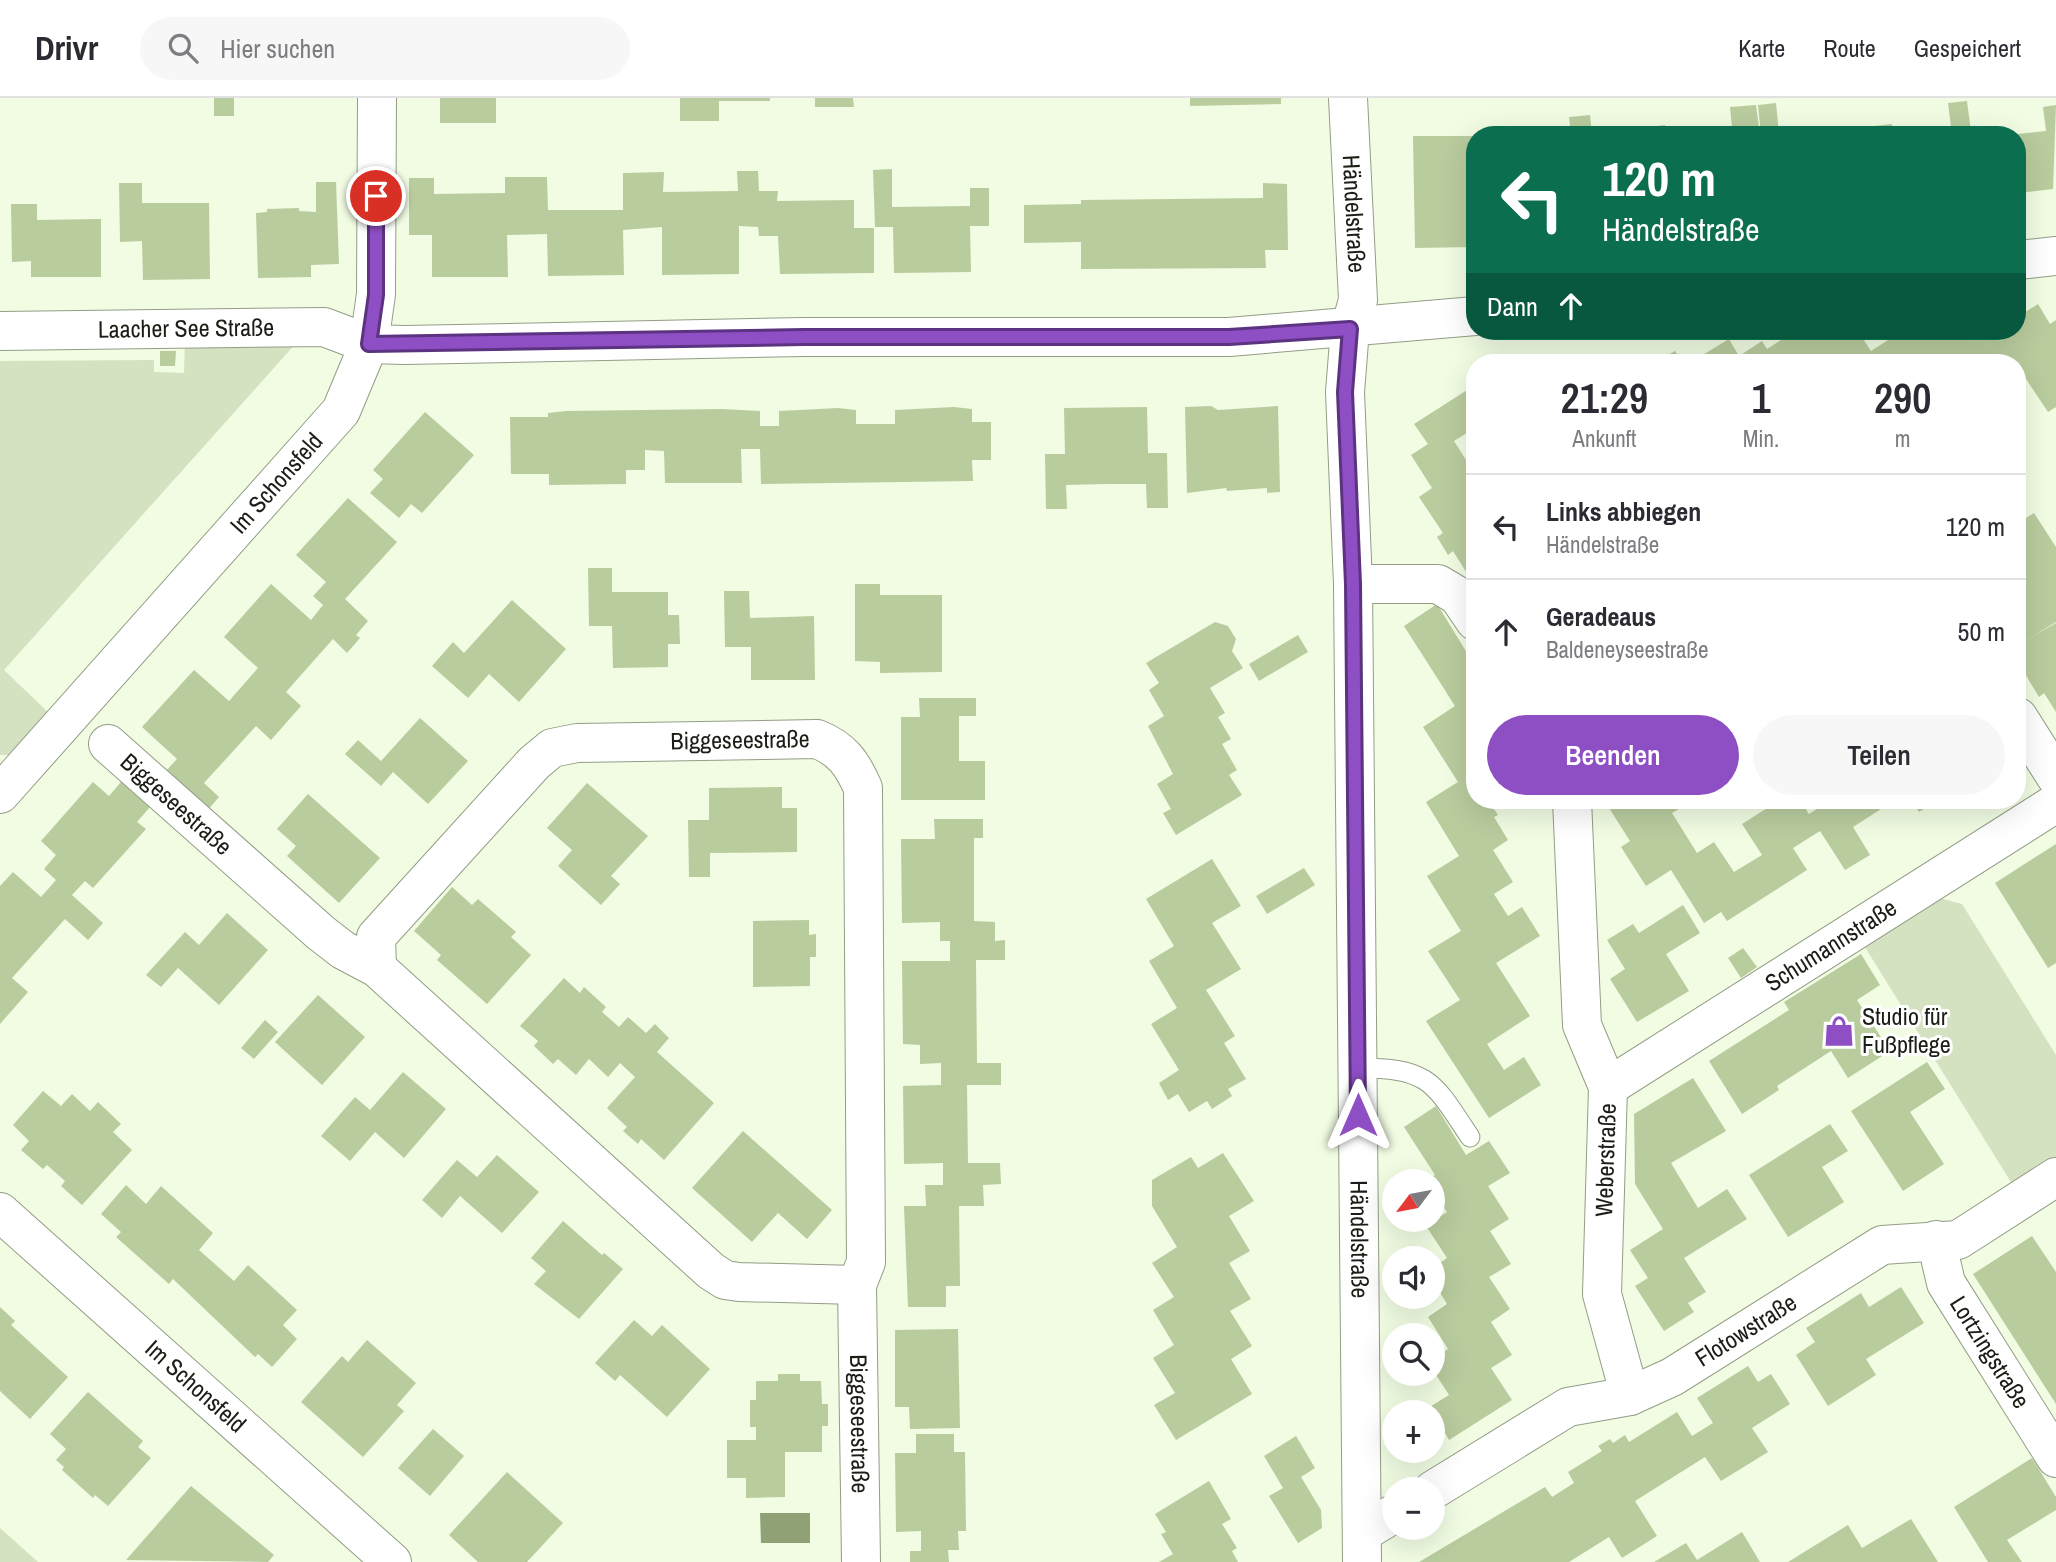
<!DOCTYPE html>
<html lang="de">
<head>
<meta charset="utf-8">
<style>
  body { margin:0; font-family:"Archivo Narrow",sans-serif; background:#f7f7f7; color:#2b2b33; height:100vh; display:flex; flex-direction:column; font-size:26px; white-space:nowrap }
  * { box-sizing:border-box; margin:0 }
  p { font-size:23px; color:#7c7c81 }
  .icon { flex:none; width:38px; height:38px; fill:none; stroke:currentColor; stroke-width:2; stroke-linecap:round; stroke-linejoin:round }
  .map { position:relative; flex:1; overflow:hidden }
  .panel { position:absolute; left:1466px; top:256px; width:560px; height:455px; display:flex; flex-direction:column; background:#fff; border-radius:28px; box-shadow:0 7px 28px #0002 }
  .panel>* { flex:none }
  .banner { position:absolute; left:1466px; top:28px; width:560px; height:214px; border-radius:28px; box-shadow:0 7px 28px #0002; background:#0b6e4f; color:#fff; overflow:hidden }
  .needle { width:46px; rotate:238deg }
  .buttons { position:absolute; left:1382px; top:1071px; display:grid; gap:14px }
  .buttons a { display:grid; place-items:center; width:63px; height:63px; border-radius:50%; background:#fff; box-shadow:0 7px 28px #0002; font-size:35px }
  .pin { position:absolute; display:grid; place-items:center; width:60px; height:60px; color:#fff; margin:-30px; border:4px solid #fff; border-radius:50%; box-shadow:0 2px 7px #0007 }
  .me { position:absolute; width:77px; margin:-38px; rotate:0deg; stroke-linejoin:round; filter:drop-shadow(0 0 5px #0008) }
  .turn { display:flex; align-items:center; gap:24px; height:147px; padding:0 21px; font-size:32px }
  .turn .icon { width:91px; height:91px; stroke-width:2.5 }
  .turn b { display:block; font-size:49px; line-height:60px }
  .then { display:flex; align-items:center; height:66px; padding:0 21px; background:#0003; gap:14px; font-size:26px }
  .eta { display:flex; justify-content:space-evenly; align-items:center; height:119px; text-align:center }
  .eta b { font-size:42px; font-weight:600; line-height:49px }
  .action { display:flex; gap:14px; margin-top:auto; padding:14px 21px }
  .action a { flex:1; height:80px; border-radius:42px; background:#8e4fc5; color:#fff; font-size:28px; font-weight:600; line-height:80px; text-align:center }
  .action a+a { background:#f7f7f7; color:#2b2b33 }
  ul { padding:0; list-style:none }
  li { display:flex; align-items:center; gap:21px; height:105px; padding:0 21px; border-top:2px solid #e1e1e2 }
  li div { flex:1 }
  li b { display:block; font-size:26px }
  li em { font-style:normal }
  header { display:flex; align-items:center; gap:42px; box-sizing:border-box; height:98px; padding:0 35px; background:#fff; border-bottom:2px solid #e1e1e2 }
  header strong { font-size:33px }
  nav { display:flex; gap:38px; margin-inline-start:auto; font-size:24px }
  .search { width:490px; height:63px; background:#f7f7f7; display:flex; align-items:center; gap:18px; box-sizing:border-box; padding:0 24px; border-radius:38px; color:#7c7c81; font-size:26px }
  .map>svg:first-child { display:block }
  .green { fill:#d4e2c2 }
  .water { fill:#8fa175 }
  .building { fill:#b9cc9e }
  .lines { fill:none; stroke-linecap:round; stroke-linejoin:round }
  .service-casing { stroke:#939d86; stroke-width:21 }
  .minor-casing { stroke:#939d86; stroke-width:40 }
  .service { stroke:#fff; stroke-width:19 }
  .minor { stroke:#fff; stroke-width:38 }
  .route-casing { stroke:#5c3380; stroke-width:18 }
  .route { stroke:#8e4fc5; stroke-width:12 }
  .labels { text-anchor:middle; stroke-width:6; stroke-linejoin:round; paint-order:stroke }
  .street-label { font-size:24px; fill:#1b1e15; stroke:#fff }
  .poi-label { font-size:24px; fill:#1b1e15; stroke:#fff; text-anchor:start }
</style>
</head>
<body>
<header>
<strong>Drivr</strong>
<div class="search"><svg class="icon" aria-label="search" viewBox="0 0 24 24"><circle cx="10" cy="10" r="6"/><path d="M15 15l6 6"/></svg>Hier suchen</div>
<nav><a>Karte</a><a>Route</a><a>Gespeichert</a></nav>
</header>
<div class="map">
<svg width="2056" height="1464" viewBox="0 0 2056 1464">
  <rect width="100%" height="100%" fill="#f1fce3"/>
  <g class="green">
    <polygon points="185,243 297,244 4,572 48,614 11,657 0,657 0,263 154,262 154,274 184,275"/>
    <polygon points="1936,799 1962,806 2056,957 2056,1061 2014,1089 1863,846"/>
    <polygon points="0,1430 38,1464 0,1464"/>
  </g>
  <polygon class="water" points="760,1415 810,1415 810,1445 761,1445"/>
  <g class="building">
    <rect x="214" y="0" width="20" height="18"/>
    <rect x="440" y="0" width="56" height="25"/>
    <polygon points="680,0 770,0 770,3 719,3 719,23 680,23"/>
    <polygon points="815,0 853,0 854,9 815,9"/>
    <polygon points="1190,0 1281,0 1281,6 1190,8"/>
    <polygon points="1967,3 1971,34 1996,31 1996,37 1952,37 1948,5"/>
    <polygon points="1776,5 1779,37 1761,37 1758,7"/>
    <polygon points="1756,7 1760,37 1682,37 1732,29 1730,9"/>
    <polygon points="2056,7 2053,91 2018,95 2018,36 2046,33 2043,9"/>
    <polygon points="1590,17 1592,37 1571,37 1569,19"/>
    <polygon points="1892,26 1893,37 1857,37 1856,30"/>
    <polygon points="1665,27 1666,37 1617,37 1616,33"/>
    <polygon points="1413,38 1474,38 1475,149 1415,150"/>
    <polygon points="892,71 892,109 970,108 970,90 989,90 989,128 970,128 971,174 894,175 893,129 875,129 873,72"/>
    <polygon points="737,73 758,73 759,93 778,93 777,103 854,102 854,130 874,130 874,175 780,176 778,138 759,138 758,129 739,128 739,176 662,177 662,129 623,132 624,177 548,178 547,136 507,137 508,179 432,179 432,137 409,137 409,80 434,80 434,96 505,95 505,79 547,79 548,112 623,112 623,75 664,74 663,94 738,93"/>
    <polygon points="316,84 336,84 339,166 311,167 311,179 258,180 256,115 267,114 267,111 299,110 299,113 316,114"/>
    <polygon points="119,85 142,85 142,105 209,105 210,181 143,182 142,143 120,144"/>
    <polygon points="1263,85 1287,86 1288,152 1265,152 1266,170 1081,171 1081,144 1024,145 1024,107 1081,106 1081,102 1263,100"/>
    <polygon points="11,106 37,106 37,122 101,121 101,179 31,179 31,163 12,164"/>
    <polygon points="2038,206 2050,226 2056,222 2056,309 2048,314 2018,269 2018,264 1691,264 1729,241 1739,258 1762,243 1767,251 1794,234 1799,241 1813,233 1818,241 1836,233 1841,242 1858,233 1871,253 1902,233 2018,233 2018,219"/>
    <polygon points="160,253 176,253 175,268 160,268"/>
    <polygon points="1675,253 1682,264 1656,264"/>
    <polygon points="1475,287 1475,330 1454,343 1475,376 1475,488 1453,453 1448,457 1437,439 1443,435 1419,399 1432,390 1411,357 1428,346 1414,326"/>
    <polygon points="1211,308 1218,312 1278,308 1280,394 1267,395 1267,390 1227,393 1226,390 1187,395 1185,309"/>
    <polygon points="954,309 972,311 972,324 991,324 991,362 972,362 973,383 761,386 760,351 741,351 742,385 665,385 664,353 645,352 645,372 626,372 626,386 549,387 549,376 511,376 510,319 548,319 548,315 566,313 722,311 760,313 760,328 779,328 779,313 838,310 856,312 856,326 895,326 895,312"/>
    <polygon points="1147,309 1148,355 1167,355 1168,410 1147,410 1146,386 1107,386 1066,387 1067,411 1046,411 1045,356 1065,356 1064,310"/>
    <polygon points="425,314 474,357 422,415 411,406 399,420 370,395 383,381 373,372"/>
    <polygon points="348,400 397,444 345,501 368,523 356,537 360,540 347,555 333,541 286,594 301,608 271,642 256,628 204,685 219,699 207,713 164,675 177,661 142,629 194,572 229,603 258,570 224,539 271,486 311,522 323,507 313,498 326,484 296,457"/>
    <polygon points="2034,415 2056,449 2056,524 2026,542 2056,525 2056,614 2044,595 2039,599 2018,564 2018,549 2021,547 2018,542 2018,425"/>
    <polygon points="588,470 612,470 612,494 668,494 668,517 679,517 680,546 668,546 668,569 613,570 612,528 589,528"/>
    <polygon points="855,486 880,486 880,497 942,497 942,574 880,575 880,564 855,563"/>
    <polygon points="724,493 749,493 750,520 814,518 815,582 751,582 751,549 725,549"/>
    <polygon points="512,502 566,551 519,604 489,576 468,600 432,568 453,544 464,555"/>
    <polygon points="1437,506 1475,568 1475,702 1488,702 1498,717 1494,719 1508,742 1493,752 1513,784 1494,796 1508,818 1522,809 1540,838 1496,865 1530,918 1487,946 1504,972 1524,959 1541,987 1489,1020 1426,923 1460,902 1428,853 1461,833 1427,778 1459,758 1426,704 1458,684 1423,629 1455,608 1404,528"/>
    <polygon points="1215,524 1228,528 1236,541 1232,553 1243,570 1210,590 1225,615 1218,619 1231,641 1222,646 1237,672 1229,677 1242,697 1176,737 1163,715 1171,711 1157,686 1173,676 1148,628 1164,618 1149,592 1159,585 1146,565"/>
    <polygon points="1298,537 1308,554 1259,583 1249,566"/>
    <polygon points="919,600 976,600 976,618 959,618 959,663 985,663 985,702 901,702 901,619 920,619"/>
    <polygon points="420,620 468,663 428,706 393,674 381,688 345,656 358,642 381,663"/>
    <polygon points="93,684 109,698 121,684 150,709 137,724 146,731 93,790 85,783 72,797 103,825 88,842 65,821 12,880 28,894 0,926 0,788 13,774 41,799 56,782 44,771 56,757 41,743"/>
    <polygon points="587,685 648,738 611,778 620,786 601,807 558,768 572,752 547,730"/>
    <polygon points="782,689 782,710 797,710 797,754 710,755 710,779 689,779 688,722 709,722 709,690"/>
    <polygon points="308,696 380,760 339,805 287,758 296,748 277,731"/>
    <polygon points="1604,702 1673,702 1679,711 1672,715 1697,755 1714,744 1734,774 1762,757 1742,726 1780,702 1800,702 1809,716 1831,702 1892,704 1853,729 1870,757 1845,772 1820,733 1793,750 1807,772 1727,823 1721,814 1704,825 1671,772 1646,788 1621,749 1630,743"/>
    <polygon points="1911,702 1938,702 1919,714"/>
    <polygon points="934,721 983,721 983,740 974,740 974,823 995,824 995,843 1005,842 1005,862 976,862 977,965 1001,965 1001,987 967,987 968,1065 1000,1065 1001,1086 983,1087 984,1108 959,1108 960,1188 946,1188 946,1209 908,1209 904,1108 926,1108 925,1087 943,1087 943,1065 904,1066 903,988 941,987 941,965 920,966 920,947 903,946 902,863 950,863 950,843 940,843 940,824 902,825 901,741 935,741"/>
    <polygon points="2056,746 2056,865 2048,870 1995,785"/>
    <polygon points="1212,761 1241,808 1212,825 1241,871 1206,892 1235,938 1224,945 1246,981 1228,991 1232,998 1212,1011 1207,1003 1189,1014 1178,996 1168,1002 1159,985 1179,972 1151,926 1177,910 1149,863 1174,848 1146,801"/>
    <polygon points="1304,770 1315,787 1267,816 1256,798"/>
    <polygon points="452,789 472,807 478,801 516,834 511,839 531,857 487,906 437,862 441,857 414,833"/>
    <polygon points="1683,807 1700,835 1666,856 1689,893 1637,924 1610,881 1625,871 1607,842 1633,826 1639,835"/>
    <polygon points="227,815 268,852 219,907 178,870 161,889 146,877 185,834 199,847"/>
    <polygon points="809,822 809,837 816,836 816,859 810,859 810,888 753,889 753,823"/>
    <polygon points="1743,850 1757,869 1741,880 1728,860"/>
    <polygon points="1861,856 1880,887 1857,902 1890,953 1848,980 1831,953 1777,988 1779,992 1742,1016 1709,963 1789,912 1784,904"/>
    <polygon points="564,880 580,895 584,889 606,909 602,914 619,929 628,919 646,935 655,926 669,940 657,954 714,1005 664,1062 641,1041 638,1046 623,1033 627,1029 607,1010 635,979 620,965 608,979 589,961 576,977 558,961 553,966 534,948 538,943 520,928"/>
    <polygon points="318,897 365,939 322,987 275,944"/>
    <polygon points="265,922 278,934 254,961 241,950"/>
    <polygon points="1927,964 1945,991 1910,1014 1944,1066 1903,1093 1851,1013"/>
    <polygon points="403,974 446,1011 404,1060 375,1034 350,1063 321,1038 355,999 370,1012"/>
    <polygon points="1693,980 1726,1033 1671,1065 1698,1110 1727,1091 1747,1121 1684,1160 1706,1194 1688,1205 1694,1214 1664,1233 1635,1188 1648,1180 1630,1152 1663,1131 1635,1086 1634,1016"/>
    <polygon points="43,993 61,1008 72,996 90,1013 98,1004 121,1026 113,1034 132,1052 82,1107 61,1088 65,1083 47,1067 43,1071 21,1052 29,1043 13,1027"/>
    <polygon points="1436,1008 1466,1057 1489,1043 1510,1075 1488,1088 1509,1121 1490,1133 1511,1166 1489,1179 1510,1211 1491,1224 1512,1257 1491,1270 1512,1302 1449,1342 1433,1314 1428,1310 1449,1297 1433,1272 1433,1261 1448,1251 1428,1219 1447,1206 1433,1183 1433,1170 1447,1160 1426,1128 1447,1114 1433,1094 1433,1083 1425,1083 1435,1077 1404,1029"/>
    <polygon points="1830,1026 1848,1053 1822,1069 1844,1104 1788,1139 1749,1077"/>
    <polygon points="743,1033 832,1112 807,1141 778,1115 752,1144 692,1090"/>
    <polygon points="1223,1055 1254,1103 1229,1118 1250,1153 1229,1165 1251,1201 1230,1213 1252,1248 1231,1261 1252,1296 1176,1342 1154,1307 1175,1295 1153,1260 1174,1247 1153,1212 1174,1199 1152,1165 1177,1149 1152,1108 1152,1082 1191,1059 1198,1070"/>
    <polygon points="497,1057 539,1094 502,1135 460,1098 442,1120 422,1102 457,1062 477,1079"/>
    <polygon points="126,1087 146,1106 161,1088 213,1135 199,1152 234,1183 248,1167 297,1212 283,1227 297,1241 272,1269 258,1256 255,1259 173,1181 169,1186 116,1139 121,1134 101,1116"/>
    <polygon points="563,1123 602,1157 604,1155 623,1171 579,1221 534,1186 546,1173 531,1160"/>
    <polygon points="2032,1138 2056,1174 2056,1306 1973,1176"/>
    <polygon points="1901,1189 1924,1225 1866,1261 1876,1277 1828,1308 1796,1257 1815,1244 1806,1230 1861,1195 1869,1209"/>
    <polygon points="0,1209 15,1223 11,1227 68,1279 30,1321 0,1293"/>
    <polygon points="634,1222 652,1238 662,1227 710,1271 667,1319 620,1277 615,1283 595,1265"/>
    <polygon points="958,1231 960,1330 910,1331 909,1309 895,1309 895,1232"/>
    <polygon points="367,1242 416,1285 397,1307 404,1313 363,1359 301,1304 342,1258 348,1264"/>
    <polygon points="1748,1268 1758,1284 1771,1276 1790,1306 1752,1330 1768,1354 1721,1383 1705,1359 1635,1403 1657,1438 1622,1460 1609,1439 1569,1464 1419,1464 1545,1389 1552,1399 1574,1385 1568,1374 1602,1353 1598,1348 1610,1341 1613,1345 1625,1337 1629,1344 1677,1314 1692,1338 1713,1325 1697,1300"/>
    <polygon points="778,1276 800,1276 800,1283 821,1283 822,1306 828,1306 828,1328 822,1328 822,1354 785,1354 785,1399 746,1400 746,1380 727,1380 727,1342 756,1342 756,1329 750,1329 750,1302 756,1302 756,1283 778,1283"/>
    <polygon points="88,1294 143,1343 138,1349 151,1360 108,1408 95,1397 93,1400 62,1372 64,1369 56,1362 66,1351 50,1336"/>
    <polygon points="433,1331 464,1358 430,1398 398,1370"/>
    <polygon points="916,1336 954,1336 954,1354 965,1354 966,1433 958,1433 959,1452 948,1452 949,1464 910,1464 910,1453 921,1453 921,1433 896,1434 895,1355 916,1355"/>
    <polygon points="1296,1338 1315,1370 1301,1379 1321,1412 1322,1430 1298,1445 1269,1398 1283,1390 1264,1358"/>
    <polygon points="2032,1360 2056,1399 2056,1412 2007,1442 2022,1464 1988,1464 1954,1409"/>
    <polygon points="507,1374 563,1425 527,1464 478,1464 449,1437"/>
    <polygon points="1209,1383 1231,1421 1222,1426 1237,1450 1232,1453 1238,1464 1159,1464 1173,1456 1161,1436 1166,1434 1155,1416"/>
    <polygon points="191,1388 274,1457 268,1464 126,1462"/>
    <polygon points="1911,1421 1938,1464 1788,1464 1848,1427 1862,1450"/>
    <polygon points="1742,1434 1760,1464 1654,1464 1686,1445 1697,1462"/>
  </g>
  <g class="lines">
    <defs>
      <path id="service" d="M1358,970C1429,970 1433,983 1470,1039"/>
      <g id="minor">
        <path id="s1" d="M1348,0L1358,202L1350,231L1345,294L1353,486L1362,1464"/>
        <polyline points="2018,162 2056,158"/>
        <path id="s2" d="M0,233L324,229L369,246L405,247L804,239H1229L1475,218"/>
        <polyline points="1353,486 1438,486 1458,498 1475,523"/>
        <polyline points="2018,619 2056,679"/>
        <path id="s3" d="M108,646L321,835L343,852L377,870L711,1173L725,1182L739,1184L857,1187"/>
        <path id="s4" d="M0,696L341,313L369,246L376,196L377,0"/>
        <polyline points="1572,702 1582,927 1608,989 1602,1196 1630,1298"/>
        <path id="s5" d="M377,870L376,839L534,665L552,650L577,645L817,641C842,651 852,665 863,690L866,1164L857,1187L861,1464"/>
        <path id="s6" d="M1608,989L2056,705"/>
        <path id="s7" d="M0,1114L392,1464"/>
        <path id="s8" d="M1936,1142L1946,1185L2056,1360"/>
        <path id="s9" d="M1433,1392L1568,1309L1630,1298L1672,1279L1882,1147L1958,1142L2056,1079"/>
        <polyline points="1362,1435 1395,1415"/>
      </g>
    </defs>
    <use href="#service" class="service-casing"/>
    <use href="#minor" class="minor-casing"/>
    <use href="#service" class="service"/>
    <use href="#minor" class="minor"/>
  </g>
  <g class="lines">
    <defs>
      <polyline id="route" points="376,98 376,197 369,246 804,239 1229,239 1350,231 1345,294 1353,486 1358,1017"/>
    </defs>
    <use href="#route" class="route-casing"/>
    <use href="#route" class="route"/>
  </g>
  <defs>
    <symbol id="shop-bare" viewBox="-9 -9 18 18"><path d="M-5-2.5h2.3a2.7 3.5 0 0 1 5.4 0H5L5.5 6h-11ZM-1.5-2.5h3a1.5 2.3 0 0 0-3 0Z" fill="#8e4fc5" stroke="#fff" stroke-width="2.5" paint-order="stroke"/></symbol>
  </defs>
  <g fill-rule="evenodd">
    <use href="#shop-bare" x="1817" y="911" width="44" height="44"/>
  </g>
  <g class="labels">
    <g class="street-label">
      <text dy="8" stroke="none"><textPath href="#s1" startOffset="116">Händelstraße</textPath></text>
      <text dy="8" stroke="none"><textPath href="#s2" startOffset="186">Laacher See Straße</textPath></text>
      <text dy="8" stroke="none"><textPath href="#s4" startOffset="416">Im Schonsfeld</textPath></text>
      <text dy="8" stroke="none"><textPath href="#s5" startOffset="478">Biggeseestraße</textPath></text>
      <text dy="8" stroke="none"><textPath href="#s3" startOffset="91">Biggeseestraße</textPath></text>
      <text dy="8" stroke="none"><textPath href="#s6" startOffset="264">Schumannstraße</textPath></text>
      <text transform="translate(1606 1062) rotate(-88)" y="8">Weberstraße</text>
      <text dy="8" stroke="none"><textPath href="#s1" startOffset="1143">Händelstraße</textPath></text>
      <text dy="8" stroke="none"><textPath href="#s9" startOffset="355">Flotowstraße</textPath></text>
      <text dy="8" stroke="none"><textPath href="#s8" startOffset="126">Lortzingstraße</textPath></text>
      <text dy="8" stroke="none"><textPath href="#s7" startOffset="262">Im Schonsfeld</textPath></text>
      <text dy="8" stroke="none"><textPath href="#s5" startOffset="1262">Biggeseestraße</textPath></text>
    </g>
    <g class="poi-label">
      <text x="1862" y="927">Studio für<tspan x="1862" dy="28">Fußpflege</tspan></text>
    </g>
  </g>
</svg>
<div class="buttons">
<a><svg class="needle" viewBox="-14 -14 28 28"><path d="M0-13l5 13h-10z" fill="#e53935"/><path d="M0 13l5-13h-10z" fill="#7c7c81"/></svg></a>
<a><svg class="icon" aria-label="sound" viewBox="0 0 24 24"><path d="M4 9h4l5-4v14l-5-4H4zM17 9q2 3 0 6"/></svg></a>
<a><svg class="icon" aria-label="search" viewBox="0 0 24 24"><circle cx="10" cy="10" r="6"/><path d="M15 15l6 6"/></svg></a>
<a>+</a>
<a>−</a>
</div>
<div class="pin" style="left:376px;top:98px;background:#d93025"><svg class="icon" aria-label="arrive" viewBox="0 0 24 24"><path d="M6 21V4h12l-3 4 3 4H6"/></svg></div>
<svg class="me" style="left:1358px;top:1017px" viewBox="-20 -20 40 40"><path d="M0-17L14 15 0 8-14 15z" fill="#8e4fc5" stroke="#fff" stroke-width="4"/></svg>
<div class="banner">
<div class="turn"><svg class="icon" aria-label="left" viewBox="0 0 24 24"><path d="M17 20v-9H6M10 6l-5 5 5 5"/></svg><div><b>120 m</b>Händelstraße</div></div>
<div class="then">Dann<svg class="icon" aria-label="ahead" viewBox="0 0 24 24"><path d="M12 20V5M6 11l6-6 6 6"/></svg></div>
</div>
<section class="panel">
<div class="eta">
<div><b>21:29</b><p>Ankunft</p></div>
<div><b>1</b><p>Min.</p></div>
<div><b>290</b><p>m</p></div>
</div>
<ul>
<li><svg class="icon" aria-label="left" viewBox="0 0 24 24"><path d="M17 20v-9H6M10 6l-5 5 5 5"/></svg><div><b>Links abbiegen</b><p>Händelstraße</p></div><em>120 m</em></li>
<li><svg class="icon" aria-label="ahead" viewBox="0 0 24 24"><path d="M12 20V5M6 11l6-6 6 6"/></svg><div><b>Geradeaus</b><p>Baldeneyseestraße</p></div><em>50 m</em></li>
</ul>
<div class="action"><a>Beenden</a><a>Teilen</a></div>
</section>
</div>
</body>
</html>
